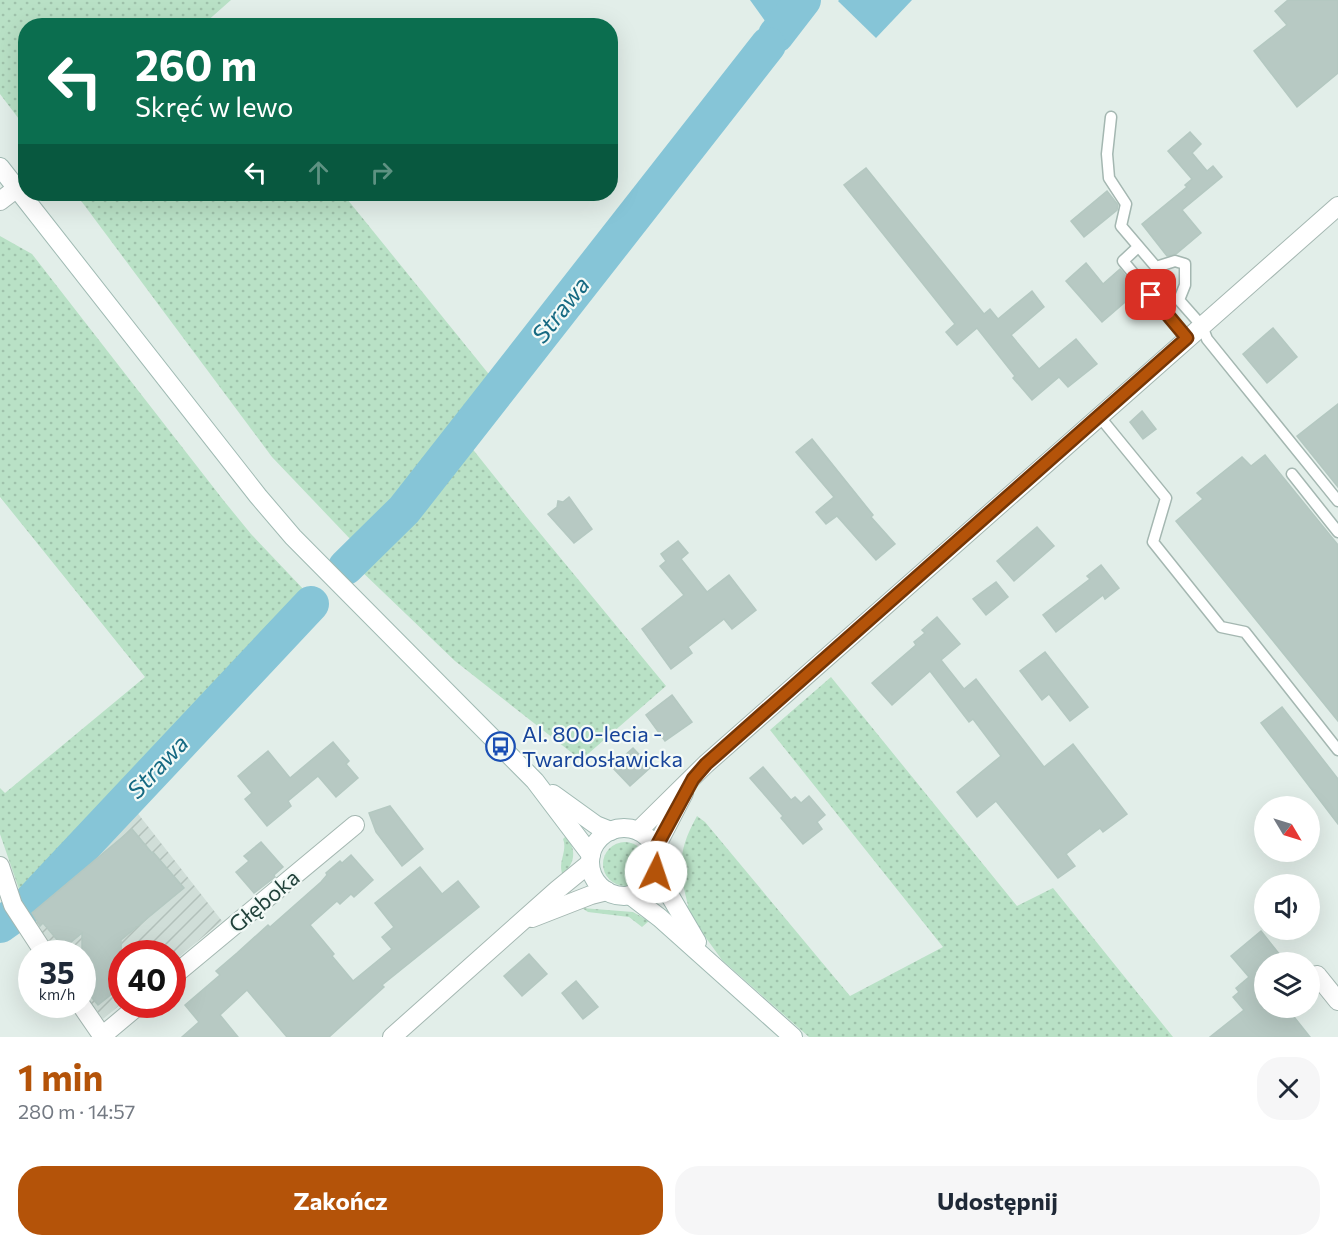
<!DOCTYPE html>
<html lang="pl">
<head>
<meta charset="utf-8">
<style>
  body { margin:0; font-family:Commissioner,sans-serif; background:#f6f6f7; color:#1f2937; height:100vh; display:flex; flex-direction:column; font-size:22px; white-space:nowrap }
  * { box-sizing:border-box; margin:0 }
  p { font-size:20px; color:#747a83 }
  .icon { flex:none; width:33px; height:33px; fill:none; stroke:currentColor; stroke-width:2; stroke-linecap:round; stroke-linejoin:round }
  .map { position:relative; height:1037px; overflow:hidden }
  .sheet { display:flex; flex-direction:column; background:#fff; flex:1 }
  .sheet>* { flex:none }
  .hud { position:absolute; left:18px; top:18px; width:600px; height:183px; border-radius:24px; box-shadow:0 6px 24px #0002; background:#0b6e4f; color:#fff; overflow:hidden }
  .needle { width:39px; rotate:128deg }
  .controls { position:absolute; left:1254px; top:796px; display:grid; gap:12px }
  .controls a { display:grid; place-items:center; width:66px; height:66px; border-radius:50%; background:#fff; box-shadow:0 6px 24px #0002; font-size:30px }
  .speed { position:absolute; left:18px; top:940px; display:flex; gap:12px; font-size:30px; font-weight:700; text-align:center }
  .speed>* { display:grid; place-content:center; width:78px; height:78px; border-radius:50%; background:#fff; box-shadow:0 6px 24px #0002; line-height:1 }
  .speed small { font-size:15px; font-weight:400 }
  .speed .limit { border:9px solid #d22; background:#fff; color:#111 }
  .pin { position:absolute; display:grid; place-items:center; width:51px; height:51px; color:#fff; margin:-26px; border-radius:12px; box-shadow:0 3px 9px #0006 }
  .me { position:absolute; width:66px; margin:-33px; rotate:4deg; stroke-linejoin:round; filter:drop-shadow(0 0 4px #0008) }
  .turn { display:flex; align-items:center; gap:21px; height:126px; padding:0 18px; font-size:27px }
  .turn .icon { width:78px; height:78px; stroke-width:2.5 }
  .turn b { display:block; font-size:42px; line-height:51px }
  .lanes { display:flex; align-items:center; height:57px; padding:0 18px; background:#0003; justify-content:center; gap:30px; direction:ltr }
  .lanes .off { opacity:.35 }
  .round { display:grid; place-items:center; flex:none; width:63px; height:63px; border-radius:24px; background:#f6f6f7 }
  .head { display:flex; align-items:center; justify-content:space-between; height:102px; padding:0 18px }
  h1 { font-size:36px; font-weight:700; line-height:45px; color:#b45309 }
  .primary-button { display:flex; gap:12px; margin-top:auto; padding:12px 18px }
  .primary-button a { flex:1; height:69px; border-radius:24px; background:#b45309; color:#fff; font-size:24px; font-weight:700; line-height:69px; text-align:center }
  .primary-button a+a { background:#f6f6f7; color:#1f2937 }
  .map>svg:first-child { display:block }
  .industrial { fill:url(#industrial-furrows) }
  .grass { fill:url(#grass-dots) }
  .water { fill:#86c5d7 }
  .lines { fill:none; stroke-linecap:round; stroke-linejoin:round }
  .river { stroke:#86c5d7; stroke-width:36 }
  .building { fill:#b7c9c3; stroke:#b4c8c1; stroke-width:1.5 }
  .lane-casing { stroke:#a4b7b1; stroke-width:13 }
  .street-casing { stroke:#a4b7b1; stroke-width:20 }
  .secondary-casing { stroke:#a0bab3; stroke-width:20 }
  .lane { stroke:#fff; stroke-width:10 }
  .street { stroke:#fff; stroke-width:18 }
  .secondary { stroke:#fff; stroke-width:18 }
  .route-casing { stroke:#753606; stroke-width:15 }
  .route { stroke:#b45309; stroke-width:10 }
  .labels { text-anchor:middle; stroke-width:4.5; stroke-linejoin:round; paint-order:stroke }
  .transit-label { font-size:22px; fill:#164399; stroke:#f3faf7; text-anchor:start }
  .street-label { font-size:22px; fill:#20413a; stroke:#f3faf7 }
  .water-label { font-size:24px; font-style:italic; fill:#156982; stroke:#f3faf7 }
</style>
</head>
<body>
<div class="map">
<svg width="1338" height="1037" viewBox="0 0 1338 1037">
  <defs>
    <pattern id="industrial-furrows" width="10" height="10" patternUnits="userSpaceOnUse" patternTransform="scale(1.5)"><rect width="10" height="10" fill="#d0ded8"/><path d="M-1 1l2-2M0 10L10 0M9 11l2-2" fill="none" stroke="#b2c0ba"/></pattern>
    <pattern id="grass-dots" width="8" height="8" patternUnits="userSpaceOnUse" patternTransform="scale(1.5)"><rect width="8" height="8" fill="#b9e1c6"/><path d="M2 2h.1M6 6h.1" fill="none" stroke="#9fc2ab" stroke-width="1.8" stroke-linecap="round"/></pattern>
  </defs>
  <rect width="100%" height="100%" fill="#e2eee9"/>
  <polygon class="industrial" points="132,806 222,921 173,962 172,954 122,954 121,1004 103,1019 83,991 82,954 56,954 28,912"/>
  <g class="grass">
    <polygon points="0,0 231,0 205,23 207,25 26,26 25,127 0,94"/>
    <polygon points="76,194 343,194 492,378 400,498 353,542 272,457"/>
    <polygon points="0,236 32,254 224,501 251,534 306,592 297,599 184,723 21,895 0,834 0,788 5,793 145,677 0,497"/>
    <polygon points="467,442 525,515 666,686 581,760 455,661 357,567 384,541"/>
    <path d="M831,677L1017,906L1053,888L1173,1037H809L722,960L685,909L688,905C678,868 678,850 697,816L705,822L850,996L943,947L770,730Z"/>
    <path d="M566,836C577,851 575,862 563,875C557,863 568,851 563,839Z"/>
    <circle cx="625" cy="864" r="22"/>
    <polygon points="582,908 633,912 649,921 642,927 629,917 588,912"/>
  </g>
  <g class="water">
    <polygon points="750,0 789,0 768,25"/>
    <polygon points="839,0 912,0 876,38 838,1"/>
  </g>
  <g class="lines">
    <g class="river">
      <polyline points="776,35 803,0"/>
      <polyline points="346,567 404,510 768,45"/>
      <polyline points="0,925 28,905 311,604"/>
    </g>
  </g>
  <g class="building">
    <polygon points="1288,0 1338,0 1338,73 1297,107 1254,51 1287,25 1275,11"/>
    <polygon points="1190,132 1201,144 1192,153 1207,171 1213,166 1222,177 1182,210 1201,233 1176,254 1167,256 1142,224 1187,187 1185,185 1192,179 1168,151"/>
    <polygon points="866,168 984,314 990,309 998,319 1032,291 1044,307 1011,335 1039,369 1076,339 1097,364 1068,387 1059,377 1032,400 1013,378 1015,376 977,328 957,345 946,332 955,324 844,185"/>
    <polygon points="1107,191 1118,205 1117,210 1084,237 1071,221"/>
    <polygon points="1086,263 1103,284 1120,269 1138,291 1102,322 1066,281"/>
    <polygon points="1273,328 1297,357 1267,383 1243,354"/>
    <polygon points="1338,404 1338,487 1297,436"/>
    <polygon points="1142,411 1156,429 1143,439 1130,422"/>
    <polygon points="812,439 873,515 871,517 895,544 876,560 837,516 826,524 816,512 834,497 796,452"/>
    <polygon points="1265,455 1338,545 1338,721 1176,521 1203,499 1197,493 1242,457 1251,466"/>
    <polygon points="569,497 592,529 574,543 548,514 557,507 558,501 563,502"/>
    <polygon points="1037,527 1054,546 1014,581 997,561"/>
    <polygon points="678,541 688,553 681,559 707,592 729,575 756,610 732,629 724,619 688,647 692,653 671,669 642,629 684,595 660,566 666,561 661,554"/>
    <polygon points="1101,565 1119,588 1105,599 1103,595 1056,632 1043,615 1090,579 1087,576"/>
    <polygon points="996,582 1008,597 986,615 973,599"/>
    <polygon points="937,617 960,644 941,660 964,689 976,679 1044,767 1073,744 1127,814 1103,832 1100,828 1066,854 1075,866 1058,878 996,801 977,817 957,792 1001,756 973,719 969,722 930,671 892,705 872,683 916,645 914,642 925,633 922,630"/>
    <polygon points="1045,652 1088,707 1070,721 1049,694 1042,700 1020,671"/>
    <polygon points="672,695 692,722 665,741 646,715"/>
    <polygon points="1282,707 1338,779 1338,824 1261,723"/>
    <polygon points="333,742 349,761 346,764 358,778 336,797 318,776 288,801 291,806 267,826 245,799 252,793 238,776 268,751 290,778"/>
    <polygon points="633,748 651,767 630,786 612,767"/>
    <polygon points="763,767 791,800 795,797 801,803 809,796 825,815 817,822 822,829 803,844 781,818 783,816 750,778"/>
    <polygon points="390,806 423,849 402,866 376,832 369,813"/>
    <polygon points="132,829 152,853 153,852 184,888 121,940 122,986 98,1005 82,986 82,933 64,948 43,923 40,926 32,913"/>
    <polygon points="261,842 283,867 274,875 275,877 254,893 236,872 249,861 244,856"/>
    <polygon points="351,855 373,880 354,897 351,894 340,904 337,901 310,925 334,954 332,956 353,981 392,949 382,937 394,927 375,903 420,867 442,894 458,881 479,907 382,985 384,987 329,1037 287,1037 247,990 220,1015 238,1037 182,1037 199,1022 185,1005 220,975 216,971 237,953 268,925 270,927 321,882 327,875 326,873 340,861 342,863"/>
    <polygon points="1261,931 1280,955 1271,963 1264,963 1264,1008 1287,1008 1310,1037 1210,1037 1244,1010 1233,997 1239,992 1236,988 1249,977 1231,956"/>
    <polygon points="529,954 547,974 522,996 504,976"/>
    <polygon points="576,981 598,1007 583,1019 562,993"/>
  </g>
  <g class="lines">
    <defs>
      <g id="lane">
        <polyline points="1111,117 1107,154 1109,178 1126,204 1121,226 1156,267 1175,261 1185,264 1185,285 1179,300 1202,326 1207,339 1338,501"/>
        <polyline points="1138,247 1123,261 1187,338"/>
        <polyline points="1099,416 1166,498 1153,542 1221,627 1245,632 1338,750"/>
        <polyline points="1292,474 1338,532"/>
      </g>
      <g id="street">
        <polyline points="0,201 17,188"/>
        <polyline points="638,831 706,764 1338,206"/>
        <polyline points="655,849 684,793"/>
        <polyline points="0,866 13,905 45,954"/>
        <polyline points="532,918 591,895 607,891"/>
        <polyline points="1317,975 1338,1001"/>
        <polyline points="172,977 355,825"/>
        <polyline points="81,1005 103,1037"/>
        <polyline points="102,1036 139,1005"/>
        <polyline points="392,1037 557,890 590,863"/>
      </g>
      <g id="secondary">
        <polyline points="0,167 258,496 293,537 535,781 591,855"/>
        <polyline points="553,794 596,825 611,831"/>
        <circle cx="624" cy="862" r="34"/>
        <polyline points="656,872 697,942"/>
        <polyline points="630,895 660,918 793,1037"/>
      </g>
    </defs>
    <use href="#lane" class="lane-casing"/>
    <use href="#street" class="street-casing"/>
    <use href="#secondary" class="secondary-casing"/>
    <use href="#lane" class="lane"/>
    <use href="#street" class="street"/>
    <use href="#secondary" class="secondary"/>
  </g>
  <g class="lines">
    <defs>
      <polyline id="route" points="656,872 657,857 655,849 693,779 706,764 1187,338 1151,295"/>
    </defs>
    <use href="#route" class="route-casing"/>
    <use href="#route" class="route"/>
  </g>
  <defs>
    <symbol id="bus-ring" viewBox="-11 -11 22 22"><circle r="9.5" fill="#f3faf7" stroke="#1a4fb4" stroke-width="1.5"/><path d="M-5-6H5V4H4V6H2V4H-2V6H-4V4H-5ZM-3.5-4V0h7V-4ZM-3.5 1.2v1.5H-2V1.2ZM2 1.2v1.5H3.5V1.2Z" fill="#1a4fb4"/></symbol>
  </defs>
  <g fill-rule="evenodd">
    <use href="#bus-ring" x="484" y="730" width="33" height="33"/>
  </g>
  <g class="labels">
    <g class="transit-label">
      <text x="522" y="742">Al. 800-lecia -<tspan x="522" dy="25">Twardosławicka</tspan></text>
    </g>
    <g class="street-label">
      <text transform="translate(264 901) rotate(-40)" y="8">Głęboka</text>
    </g>
    <g class="water-label">
      <text transform="translate(561 310) rotate(-52)" y="8">Strawa</text>
      <text transform="translate(158 767) rotate(-47)" y="8">Strawa</text>
    </g>
  </g>
</svg>
<div class="controls">
<a><svg class="needle" viewBox="-14 -14 28 28"><path d="M0-13l5 13h-10z" fill="#e53935"/><path d="M0 13l5-13h-10z" fill="#747a83"/></svg></a>
<a><svg class="icon" aria-label="sound" viewBox="0 0 24 24"><path d="M4 9h4l5-4v14l-5-4H4zM17 9q2 3 0 6"/></svg></a>
<a><svg class="icon" aria-label="layers" viewBox="0 0 24 24"><path d="M12 4l9 5-9 5-9-5zM3 14l9 5 9-5"/></svg></a>
</div>
<div class="speed"><div>35<small>km/h</small></div><div class="limit">40</div></div>
<div class="pin" style="left:1151px;top:295px;background:#d93025"><svg class="icon" aria-label="arrive" viewBox="0 0 24 24"><path d="M6 21V4h12l-3 4 3 4H6"/></svg></div>
<svg class="me" style="left:656px;top:872px" viewBox="-20 -20 40 40"><circle r="19" fill="#fff"/><path d="M0-13L10 11 0 6-10 11z" fill="#b45309"/></svg>
<div class="hud">
<div class="turn"><svg class="icon" aria-label="left" viewBox="0 0 24 24"><path d="M17 20v-9H6M10 6l-5 5 5 5"/></svg><div><b>260 m</b>Skręć w lewo</div></div>
<div class="lanes"><svg class="icon" aria-label="left" viewBox="0 0 24 24"><path d="M17 20v-9H6M10 6l-5 5 5 5"/></svg><svg class="icon off" aria-label="ahead" viewBox="0 0 24 24"><path d="M12 20V5M6 11l6-6 6 6"/></svg><svg class="icon off" aria-label="right" viewBox="0 0 24 24"><path d="M7 20v-9h11M14 6l5 5-5 5"/></svg></div>
</div>
</div>
<section class="sheet">
<div class="head"><div><h1>1 min</h1><p>280 m · 14:57</p></div><a class="round"><svg class="icon" aria-label="close" viewBox="0 0 24 24"><path d="M6 6l12 12M18 6L6 18"/></svg></a></div>
<div class="primary-button"><a>Zakończ</a><a>Udostępnij</a></div>
</section>
</body>
</html>
